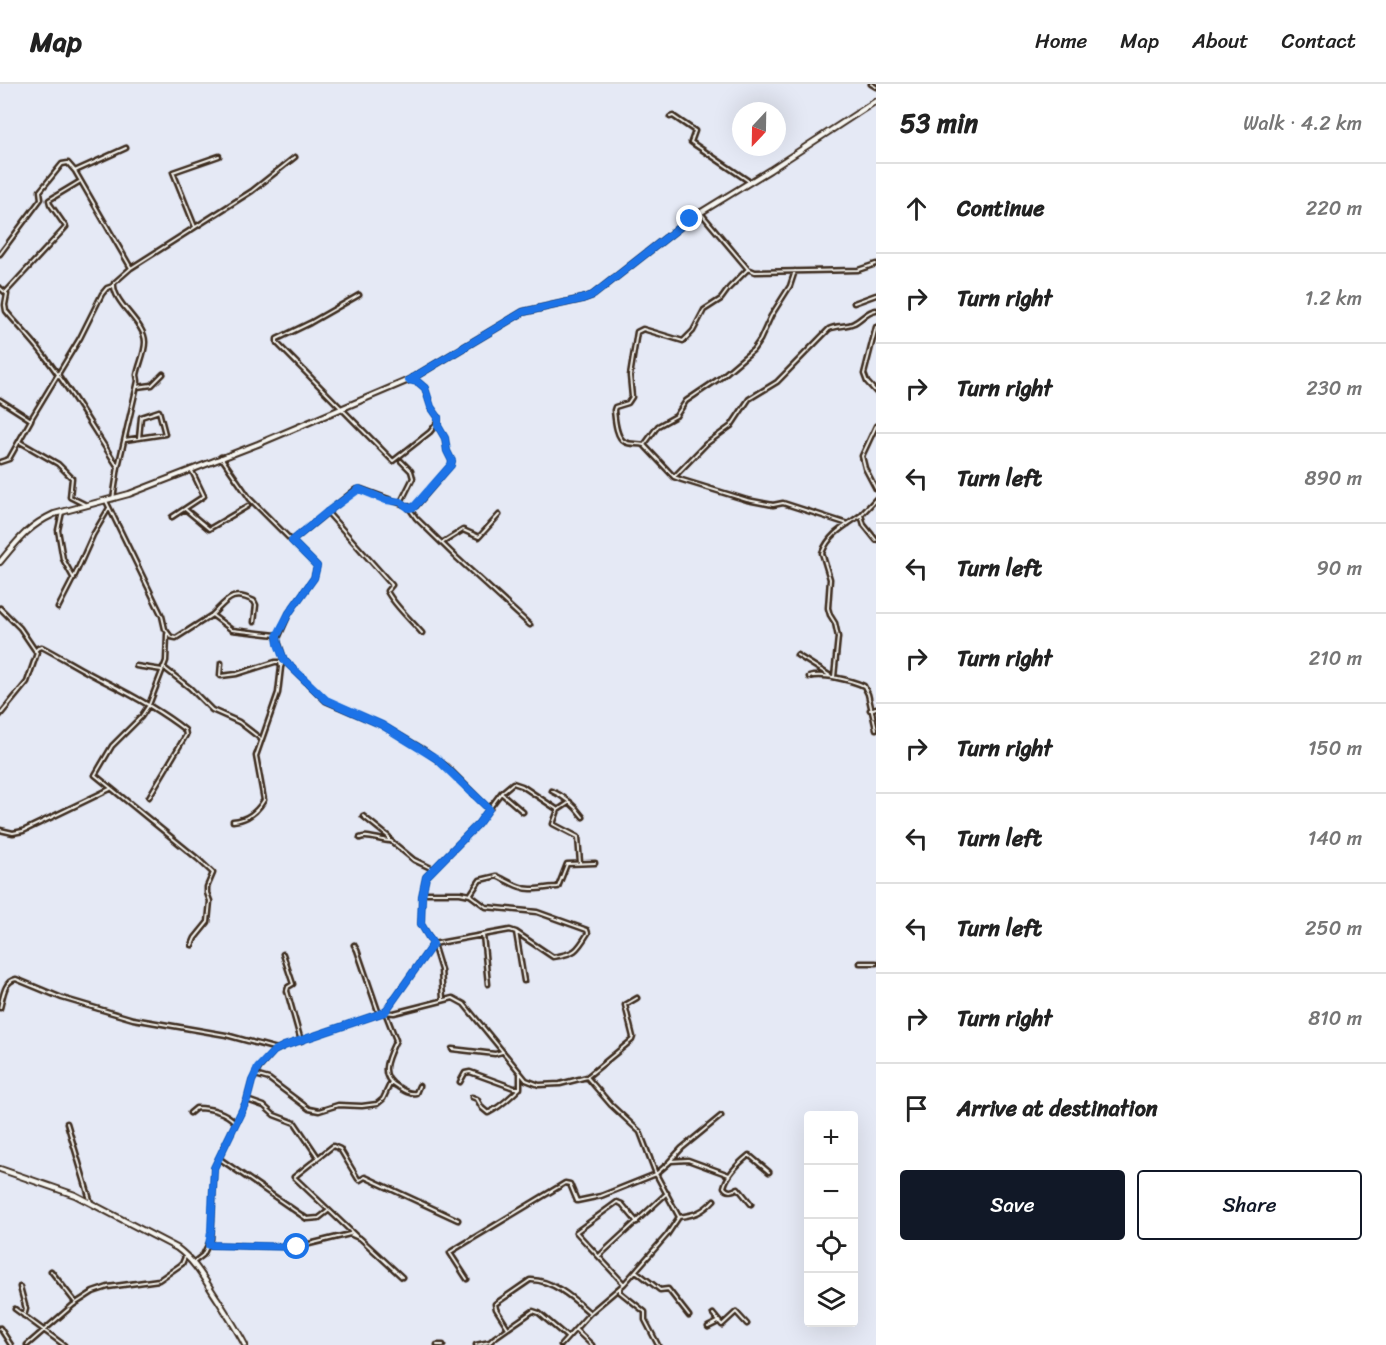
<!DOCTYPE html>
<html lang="en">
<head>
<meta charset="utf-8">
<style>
  :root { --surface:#fff; --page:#f6f6f6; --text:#222; --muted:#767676; --line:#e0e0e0; --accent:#111827 }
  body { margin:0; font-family:Sriracha,sans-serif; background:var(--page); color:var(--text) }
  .controls { position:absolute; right:18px; bottom:18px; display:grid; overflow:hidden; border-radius:6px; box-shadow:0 6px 24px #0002 }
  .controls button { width:54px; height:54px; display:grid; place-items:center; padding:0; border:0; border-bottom:2px solid var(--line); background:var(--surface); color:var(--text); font:30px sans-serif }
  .compass { position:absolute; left:732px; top:18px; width:54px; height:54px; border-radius:50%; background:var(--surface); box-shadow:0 6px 24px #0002; rotate:202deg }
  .stop { position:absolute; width:18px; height:18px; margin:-14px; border:4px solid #1a73e8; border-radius:50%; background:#fff }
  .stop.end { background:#1a73e8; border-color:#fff; box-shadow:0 2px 6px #0008 }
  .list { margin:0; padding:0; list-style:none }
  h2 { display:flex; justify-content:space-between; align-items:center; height:78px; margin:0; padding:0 24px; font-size:26px }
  h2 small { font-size:20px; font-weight:400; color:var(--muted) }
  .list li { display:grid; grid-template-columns:39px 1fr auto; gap:18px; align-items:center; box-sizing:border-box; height:90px; padding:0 24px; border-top:2px solid var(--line) }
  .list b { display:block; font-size:22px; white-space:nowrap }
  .list em { font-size:20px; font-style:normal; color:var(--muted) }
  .actions { display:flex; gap:12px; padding:18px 24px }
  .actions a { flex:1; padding:14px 0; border:2px solid var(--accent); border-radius:6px; text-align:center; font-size:21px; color:var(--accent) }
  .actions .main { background:var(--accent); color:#fff }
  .icon { flex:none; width:33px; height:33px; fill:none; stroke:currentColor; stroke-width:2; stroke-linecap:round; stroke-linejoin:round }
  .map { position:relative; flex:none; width:876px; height:1261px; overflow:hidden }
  header { display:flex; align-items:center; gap:36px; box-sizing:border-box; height:84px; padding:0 30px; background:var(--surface); border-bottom:2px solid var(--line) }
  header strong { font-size:28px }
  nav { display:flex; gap:33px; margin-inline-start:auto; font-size:21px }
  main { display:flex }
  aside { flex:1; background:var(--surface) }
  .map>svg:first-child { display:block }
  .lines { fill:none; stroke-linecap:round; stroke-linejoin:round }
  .street-casing { stroke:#3b2a1e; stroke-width:7 }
  .secondary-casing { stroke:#3b2a1e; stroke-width:8 }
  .street { stroke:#f6f6f2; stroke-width:2 }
  .secondary { stroke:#f6f6f2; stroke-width:4 }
  .route { stroke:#1a73e8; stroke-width:8 }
</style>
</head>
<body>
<header>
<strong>Map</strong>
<nav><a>Home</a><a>Map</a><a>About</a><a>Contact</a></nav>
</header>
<main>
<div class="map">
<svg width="876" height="1261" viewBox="0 0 876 1261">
  <rect width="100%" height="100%" fill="#e5e9f5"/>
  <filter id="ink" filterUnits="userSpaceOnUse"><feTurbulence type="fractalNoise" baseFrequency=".0167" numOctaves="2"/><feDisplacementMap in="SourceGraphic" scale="12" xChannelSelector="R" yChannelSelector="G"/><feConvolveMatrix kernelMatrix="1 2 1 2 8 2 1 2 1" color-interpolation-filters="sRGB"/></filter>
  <g filter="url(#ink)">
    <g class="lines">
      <defs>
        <path id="street" d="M871,0l5,3
          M670,33l3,-1 22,15 -4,11 59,40
          M126,64l-51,23 56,97
          M700,128l48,57 7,3 103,-2 18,-6
          M195,143l-22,-55 46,-16
          M0,170l41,-55 -1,-8 22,-27 6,-1 7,8
          M795,187l-5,15 -19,30 -11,24 -7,10 -33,28 -34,23 -10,15 -18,10 -14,19 30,32 8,3 65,20 26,5 10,-2 65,21
          M0,204l7,6 -2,11 1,6c12,15 26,28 37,43 28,36 50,75 75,113l-5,32
          M6,208l60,-65 -16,-23 -1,-4 30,-18
          M359,211l-49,28 -33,16v4l116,118 37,-29 7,-9
          M854,219l22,-8
          M876,243l-12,47 3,8 9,10
          M137,303l15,-2 11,-11
          M0,316l31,20 -22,39 -9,3
          M31,335l49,-81 22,-44 5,-6 6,-2
          M876,342l-14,30 3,12 11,21
          M125,356l40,-6 -6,-23 -18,6 -2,21
          M20,358l38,22 14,14 -2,19 14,7
          M644,361c-6,-2 -14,0 -19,-3 -9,-4 -10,-23 -11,-32l1,-3 13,-4 4,-6 -2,-21 7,-44 6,-3 40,12 10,-10 11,-21 17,-11 8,-11 19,-19
          M221,373l29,42 42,42 63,-51 6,-1 47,17 8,12 41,40 73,67
          M118,383l20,-86 -1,-6c2,-11 8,-22 8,-33 0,-20 -33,-39 -31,-59l17,-15 121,-77 43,-34
          M674,393l32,-33 25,-18 18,-27 28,-17 52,-53c8,-4 18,-2 25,-6 8,-4 13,-12 22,-13
          M876,415l-15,16 3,10 12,15
          M106,417l56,115 3,13
          M401,418l12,-24 -2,-7 -10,-10
          M409,424l7,-2 35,-41 1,-4 -5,-10 -2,-13 -7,-12v-9l-7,-10 -6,-19 -7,-6 -8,-2
          M185,425l24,20 39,-23
          M62,428l-4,18 5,29 11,20
          M327,428l65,73 -5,6c7,14 24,29 35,42
          M172,433l32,-21 -13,-27
          M442,459l21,-13 16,7 20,-22
          M0,524l20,20 17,25 -10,29 -27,33
          M58,524l17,-33 18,-40 16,-27
          M212,531c16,-16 20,-25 42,-14l2,4 -2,17
          M165,545l6,8 5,1 36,-23 20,15 44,5 8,25 42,41 56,24 42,25 22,16 43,43 -11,15 -52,53 -4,19 -1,28 12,20 -48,68 11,28c-8,17 -19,36 2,47 6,4 11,7 18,6l3,-7
          M167,550l-1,27 -17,44 -8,12 -29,29 -17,29 103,84 15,14 -6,14v6l3,8 -2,21 -13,16 -3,7
          M277,552h2l10,-23 25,-35 3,-12 -25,-25
          M35,567l3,-3 4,-1c21,11 41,24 62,34 28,14 56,29 81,49l1,5 -37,62
          M797,571l32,20
          M221,579l-1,12 1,1 16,-2 38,-12h5l1,5
          M136,582l26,4
          M163,583l27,21 22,22 27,12 22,17
          M809,593c13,-4 42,3 55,9l4,8 8,35
          M834,593l4,-40 -3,-14 -5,-8 -2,-7 2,-29 -8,-26c7,-19 23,-27 39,-38
          M870,626l6,-2
          M552,707c14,6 23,15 31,26
          M501,709l22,19
          M489,725l12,-16 12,-10 9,3 36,24 12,-8
          M558,726l-5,14 25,13 2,26
          M363,732l26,21v3
          M233,737c14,-1 24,-9 31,-21l-8,-44 22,-63 3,-26 3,-7
          M0,746l13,3 10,-2 87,-42
          M360,754c8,-4 20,3 31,3l23,19 19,9
          M423,809h37l10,2 10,-15 17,-4c11,5 24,14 36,13 9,0 16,-2 25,-2l9,-23 28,-1
          M516,848l8,49
          M483,851l5,49
          M354,861l3,5 22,64
          M283,870l10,30 -5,3 -1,4 14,50
          M860,879h16
          M443,915l-2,-29 -8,-26 77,-14 6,2 37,25c22,-3 24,-6 35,-24l-1,-3 -50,-18 -51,-5 -16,-12
          M0,924c3,-11 4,-27 16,-29l46,19 71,21 93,16 51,14
          M452,965l43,5 7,-2
          M255,991l14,4 40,30 10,2 19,-6 24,1 15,-2 6,-5 8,-17
          M587,993l24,28 29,27 16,42 23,43
          M460,998l5,-9 5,-1 44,16h6
          M472,1013l5,2 5,9 6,5c13,-6 22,-16 32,-25v-14
          M247,1016l17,6 10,9 21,8 23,34
          M190,1029l6,-5c15,0 28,3 39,14
          M67,1039l24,80
          M220,1075l87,60 12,-1 9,-7
          M669,1078l13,-14 39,-32
          M751,1120l-13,-16c-5,3 -10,5 -14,-1 3,-12 15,-24 25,-32l20,17
          M356,1152l-62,-59 39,-31 7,3 18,30 2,1 5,-3 93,43
          M209,1161l88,2 53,-13 11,5 41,38
          M599,1172l68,-63
          M194,1178l9,-7 8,-16 3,-71 33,-68 5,-19 7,-13 15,-17 10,-5 101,-34 9,1 59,-15 11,6 62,76 13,5 21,-1 27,-7 45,-37 1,-3 -8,-32 12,-7
          M51,1187l25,32
          M636,1187l24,19 8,-1 21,27
          M467,1195l-17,-26 2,-2 113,-68 5,1 7,17 24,-5 55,-22 15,-13 17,-1 41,15
          M624,1200l-48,-52 41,-30 5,2 15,18
          M20,1203l6,22 -2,7
          M620,1204v4l25,20v8l13,25
          M15,1225l49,36
          M713,1230l9,11 14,-13 11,12
          M708,1243l10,-5
          M0,1244l11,17
          M508,1244l-12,-19 -1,-5 35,-24c22,-1 44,19 60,33
          M576,1246l16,15
          M27,1261l46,-40 20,-13 15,-5 51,-7 23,-16 3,-7
          M437,1261h6
          M476,1261l14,-3 4,-4 39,-27 6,2 28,24
          M561,1261l29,-32 34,-29 43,-49 12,-18c16,-2 24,-5 35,-17"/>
        <path id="secondary" d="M0,478c18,-22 28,-36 54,-48l75,-20 129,-50 151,-64 114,-68 59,-13 11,-4 97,-76 80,-49 106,-69
          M0,1085l75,26 102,53c19,14 28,33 41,52 9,15 19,29 27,45"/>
      </defs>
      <use href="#street" class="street-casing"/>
      <use href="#secondary" class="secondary-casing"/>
      <use href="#street" class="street"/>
      <use href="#secondary" class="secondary"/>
    </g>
  </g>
  <g class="lines" filter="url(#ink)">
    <path class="route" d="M297,1163l-88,-2 2,-13 3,-64 33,-68 5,-19 6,-13 16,-17 10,-5 101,-34 48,-68 -12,-20 1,-28 4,-19 52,-53 11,-15 -52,-50 -55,-34 -56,-25 -42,-40 -6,-16 -1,-8 12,-23 25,-35 3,-12 -25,-25 35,-29 32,-23 27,11 15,2 8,6 5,-1 37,-42 1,-4 -5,-10 -2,-13 -7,-12v-9l-7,-10 -6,-19 -7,-6 -9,-2 114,-68 59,-13 11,-4 97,-76"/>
  </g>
</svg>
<div class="controls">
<button>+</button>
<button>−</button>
<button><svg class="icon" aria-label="locate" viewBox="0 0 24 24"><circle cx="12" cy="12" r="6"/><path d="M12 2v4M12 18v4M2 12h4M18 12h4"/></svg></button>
<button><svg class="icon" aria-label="layers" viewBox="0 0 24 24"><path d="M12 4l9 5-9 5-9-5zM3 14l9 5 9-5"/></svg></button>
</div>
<svg class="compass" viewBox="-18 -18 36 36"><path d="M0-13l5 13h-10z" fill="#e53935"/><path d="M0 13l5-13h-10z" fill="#767676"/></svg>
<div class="stop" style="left:297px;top:1163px"></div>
<div class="stop end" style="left:690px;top:135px"></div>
</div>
<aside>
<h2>53 min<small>Walk · 4.2 km</small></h2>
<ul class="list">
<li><svg class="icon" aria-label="ahead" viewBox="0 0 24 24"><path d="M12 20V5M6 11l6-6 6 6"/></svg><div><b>Continue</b></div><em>220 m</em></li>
<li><svg class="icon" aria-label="right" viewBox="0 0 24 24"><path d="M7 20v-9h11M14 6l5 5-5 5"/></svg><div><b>Turn right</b></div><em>1.2 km</em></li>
<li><svg class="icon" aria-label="right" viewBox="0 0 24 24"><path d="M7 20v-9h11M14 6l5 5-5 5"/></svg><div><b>Turn right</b></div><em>230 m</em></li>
<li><svg class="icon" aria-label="left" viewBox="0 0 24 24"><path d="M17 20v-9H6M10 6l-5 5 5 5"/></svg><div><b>Turn left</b></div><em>890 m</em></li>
<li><svg class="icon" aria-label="left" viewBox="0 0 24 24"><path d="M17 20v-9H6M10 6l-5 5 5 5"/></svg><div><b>Turn left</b></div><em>90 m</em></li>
<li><svg class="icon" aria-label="right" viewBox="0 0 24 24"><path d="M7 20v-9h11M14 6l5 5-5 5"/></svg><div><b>Turn right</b></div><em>210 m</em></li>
<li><svg class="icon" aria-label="right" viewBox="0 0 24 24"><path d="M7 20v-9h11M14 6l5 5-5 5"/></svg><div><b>Turn right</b></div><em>150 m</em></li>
<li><svg class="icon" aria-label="left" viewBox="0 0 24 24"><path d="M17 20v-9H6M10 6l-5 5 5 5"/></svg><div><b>Turn left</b></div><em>140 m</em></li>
<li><svg class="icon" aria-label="left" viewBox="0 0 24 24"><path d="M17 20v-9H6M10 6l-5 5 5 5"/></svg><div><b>Turn left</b></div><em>250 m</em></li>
<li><svg class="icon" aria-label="right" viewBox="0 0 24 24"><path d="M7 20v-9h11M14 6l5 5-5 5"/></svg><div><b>Turn right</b></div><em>810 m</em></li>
<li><svg class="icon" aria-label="arrive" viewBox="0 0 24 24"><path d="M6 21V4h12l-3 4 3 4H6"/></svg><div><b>Arrive at destination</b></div></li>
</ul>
<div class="actions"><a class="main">Save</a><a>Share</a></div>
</aside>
</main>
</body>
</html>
